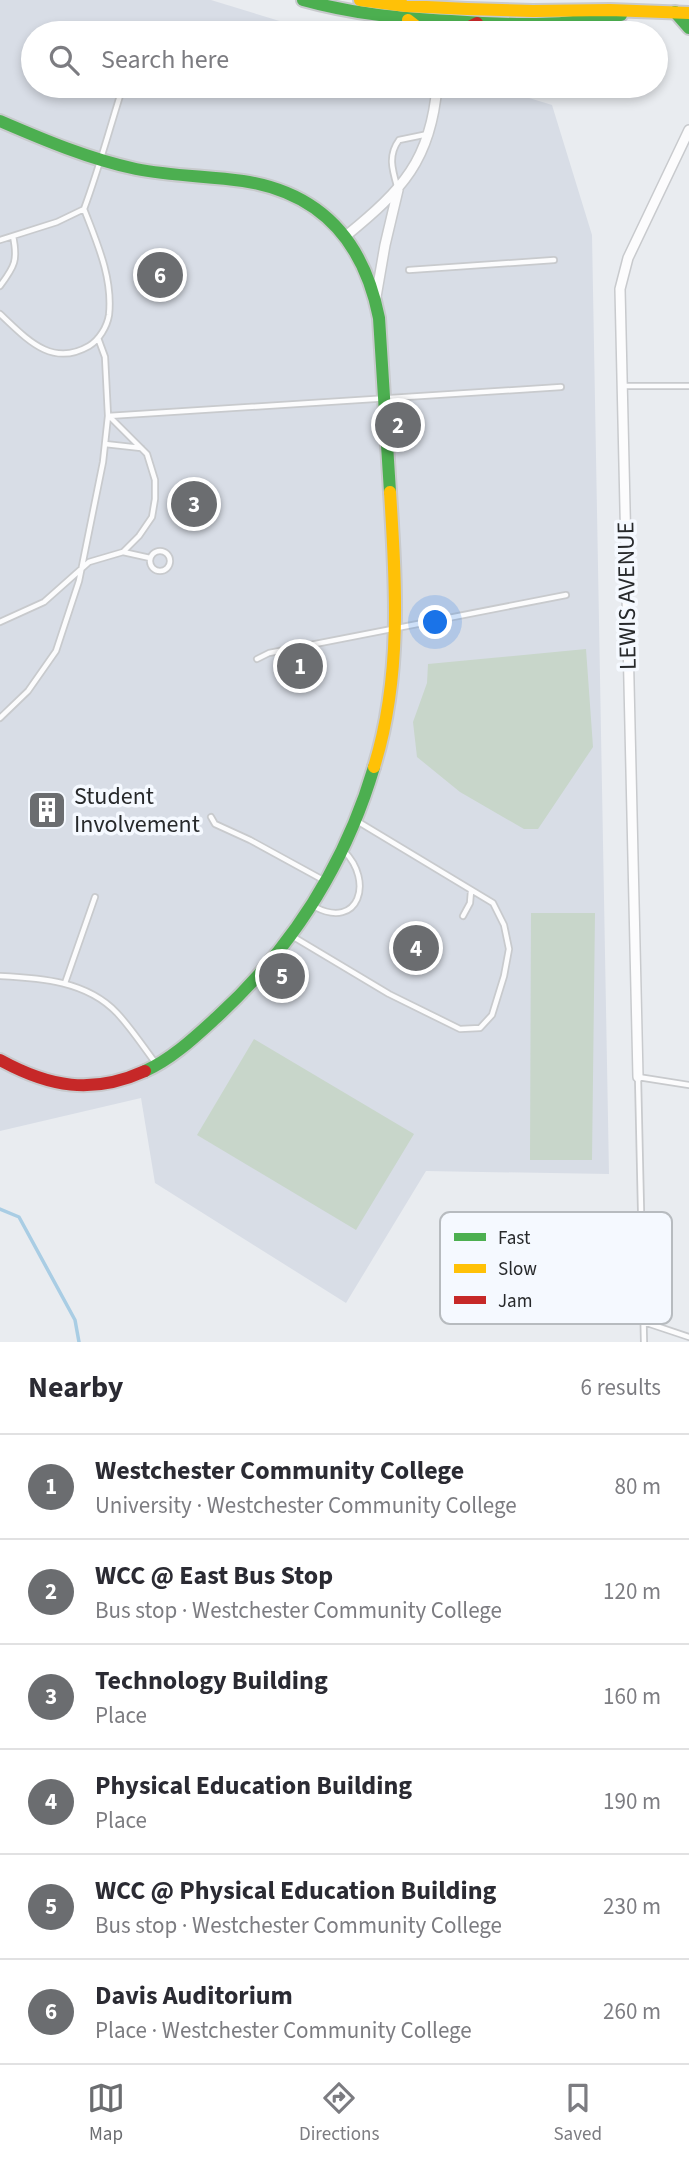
<!DOCTYPE html>
<html lang="en">
<head>
<meta charset="utf-8">
<style>
  :root { --surface:#fff; --page:#f7f7f7; --text:#2b2b33; --muted:#7c7c81; --line:#e1e1e2; --accent:#6b6d70 }
  body { margin:0; font-family:"Source Sans 3",sans-serif; background:var(--page); color:var(--text) }
  .you { position:absolute; left:436px; top:623px; width:24px; height:24px; margin:-18px; border:5px solid #fff; border-radius:50%; background:#1a73e8; box-shadow:0 0 0 10px #1a73e833 }
  .badge { display:grid; place-items:center; width:46px; height:46px; border-radius:50%; background:var(--accent); color:#fff; font-size:23px; font-weight:700 }
  .pin { position:absolute; translate:-50% -50%; border:4px solid #fff; box-shadow:0 2px 7px #0006 }
  .list { margin:0; padding:0; list-style:none }
  h2 { display:flex; justify-content:space-between; align-items:center; height:91px; margin:0; padding:0 28px; font-size:30px }
  h2 small { font-size:23px; font-weight:400; color:var(--muted) }
  .list li { display:grid; grid-template-columns:46px 1fr auto; gap:21px; align-items:center; box-sizing:border-box; height:105px; padding:0 28px; border-top:2px solid var(--line) }
  .list b { display:block; font-size:26px; white-space:nowrap }
  .list p { margin:0; font-size:23px; white-space:nowrap; color:var(--muted) }
  .list em { font-size:23px; font-style:normal; color:var(--muted) }
  .icon { flex:none; width:38px; height:38px; fill:none; stroke:currentColor; stroke-width:2; stroke-linecap:round; stroke-linejoin:round }
  .map { position:relative; flex:none; width:689px; height:1342px; overflow:hidden }
  .search { position:absolute; background:var(--surface); box-shadow:0 4px 10px #0003; left:21px; right:21px; top:21px; height:77px; display:flex; align-items:center; gap:18px; box-sizing:border-box; padding:0 24px; border-radius:38px; color:var(--muted); font-size:26px }
  .sheet { height:721px; background:var(--surface) }
  nav { display:flex; justify-content:space-around; align-items:center; box-sizing:border-box; height:98px; border-top:2px solid var(--line); background:var(--surface); font-size:19px; color:var(--muted) }
  nav a { display:grid; justify-items:center; gap:4px }
  nav .on { color:var(--accent) }
  .map>svg:first-child { display:block }
  .built { fill:#d8dde6 }
  .green { fill:#c8d6ca }
  .lines { fill:none; stroke-linecap:round; stroke-linejoin:round }
  .stream { stroke:#a9cde4; stroke-width:3.5 }
  .lane-casing { stroke:#c8cacd; stroke-width:8 }
  .street-casing { stroke:#c8cacd; stroke-width:12 }
  .fast-casing { stroke:#c8cacd; stroke-width:16 }
  .slow-casing { stroke:#c8cacd; stroke-width:16 }
  .jam-casing { stroke:#c8cacd; stroke-width:16 }
  .lane { stroke:#fcfcfd; stroke-width:4.5 }
  .street { stroke:#fcfcfd; stroke-width:9 }
  .fast { stroke:#4caf50; stroke-width:12 }
  .slow { stroke:#ffc107; stroke-width:12 }
  .jam { stroke:#c62828; stroke-width:12 }
  .labels { text-anchor:middle; dominant-baseline:central; stroke-width:7; stroke-linejoin:round; paint-order:stroke }
  .street-label { font-size:24px; fill:#27292b; stroke:#f5f9ff }
  .poi-label { font-size:24px; fill:#27292b; stroke:#f5f9ff; text-anchor:start }
  .key { fill:#f5f9ff; stroke:#b7bbbf; stroke-width:2 }
  .key-label { font-size:19px; fill:#27292b }
</style>
</head>
<body>
<div class="map">
<svg width="689" height="1342" viewBox="0 0 689 1342">
  <rect width="100%" height="100%" fill="#e9ecf0"/>
  <path class="built" d="M0,0h211l108,33h-286v53h457l62,19 40,130 17,939 -183,-3 -80,132 -191,-120 -14,-85 -141,33z"/>
  <path class="green" d="M586,649l7,98 -55,82h-14l-64,-37 -43,-35 -4,-35 14,-39 1,-19z
    M531,913h64l-3,247h-62z
    M254,1039l160,95 -58,96 -159,-95z"/>
  <g class="lines">
    <path class="stream" d="M0,1209l19,8 56,103 4,22"/>
    <defs>
      <path id="lane" d="M397,186c-5,-17 -9,-31 2,-46l29,-6
        M0,240l57,-18 27,-13c15,-40 26,-82 39,-123
        M409,270l145,-10
        M0,286c15,-20 18,-26 13,-50
        M0,314c26,24 51,54 89,32 10,-6 18,-19 20,-31 4,-37 -12,-72 -25,-106
        M623,386h66
        M108,416l453,-29
        M105,444l36,4
        M150 561a10 10 0 1 1 20 0a10 10 0 1 1-20 0Z
        M123,552l27,6
        M0,622l44,-20 45,-40 34,-10 16,-16 13,-19 3,-18v-19l-8,-26 -37,-37
        M257,659l12,-6 297,-58
        M0,718l28,-27 28,-40 23,-70 24,-119 5,-46 -3,-59 -7,-19
        M211,817l4,7 35,16 75,41
        M315,907c44,23 59,-26 29,-56
        M463,916l7,-13 1,-12
        M292,936l97,58 71,35 20,-1 12,-13 12,-39 5,-27 -5,-24 -11,-22 -136,-82
        M0,976c41,2 87,5 117,37 15,16 27,35 40,52
        M65,983l30,-86
        M644,1322l45,15
        M644,1342l-6,-265 51,8"/>
      <path id="street" d="M347,235c55,-45 84,-75 90,-149
        M376,297l9,-52 13,-55
        M638,1077l-18,-788 8,-31 61,-128"/>
      <path id="fast" d="M303,0c50,14 96,18 148,21 56,4 115,6 170,-6
        M675,12l14,16
        M0,121c44,19 89,38 136,48 35,7 71,7 107,12 79,12 121,61 136,137l11,174
        M145,1071c27,-12 50,-34 72,-54 75,-69 128,-152 157,-250"/>
      <path id="slow" d="M360,0l46,6 61,3 66,2 77,-1 79,3
        M408,20l17,13
        M374,767c28,-90 22,-183 16,-275"/>
      <path id="jam" d="M457,33l20,-10
        M0,1060c49,27 92,35 145,11"/>
    </defs>
    <use href="#lane" class="lane-casing"/>
    <use href="#street" class="street-casing"/>
    <use href="#fast" class="fast-casing"/>
    <use href="#slow" class="slow-casing"/>
    <use href="#jam" class="jam-casing"/>
    <use href="#lane" class="lane"/>
    <use href="#street" class="street"/>
    <use href="#fast" class="fast"/>
    <use href="#slow" class="slow"/>
    <use href="#jam" class="jam"/>
  </g>
  <defs>
    <symbol id="building-square" viewBox="-11 -11 22 22"><rect x="-9" y="-9" width="18" height="18" rx="4" fill="#6b6d70" stroke="#f5f9ff"/><path d="M-4-6H4V6H1V3H-1V6H-4ZM-2.5-4.3h1.7v1.8h-1.7ZM.8-4.3h1.7v1.8H.8ZM-2.5-1h1.7V.8h-1.7ZM.8-1h1.7V.8H.8Z" fill="#fff"/></symbol>
  </defs>
  <g fill-rule="evenodd">
    <use href="#building-square" x="25" y="788" width="44" height="44"/>
  </g>
  <g class="labels">
    <g class="street-label">
      <text transform="translate(627 596) rotate(-91)">LEWIS AVENUE</text>
    </g>
    <g class="poi-label">
      <text x="74" y="796">Student<tspan x="74" dy="28">Involvement</tspan></text>
    </g>
  </g>
  <rect x="440" y="1212" width="232" height="112" rx="10" class="key"/>
  <rect x="454" y="1233" width="32" height="8" fill="#4caf50"/>
  <rect x="454" y="1264" width="32" height="9" fill="#ffc107"/>
  <rect x="454" y="1296" width="32" height="8" fill="#c62828"/>
  <g class="key-label">
    <text x="498" y="1244">Fast</text>
    <text x="498" y="1275">Slow</text>
    <text x="498" y="1307">Jam</text>
  </g>
</svg>
<div class="you"></div>
<div class="pin badge" style="left:300px;top:666px">1</div>
<div class="pin badge" style="left:398px;top:425px">2</div>
<div class="pin badge" style="left:194px;top:504px">3</div>
<div class="pin badge" style="left:416px;top:948px">4</div>
<div class="pin badge" style="left:282px;top:976px">5</div>
<div class="pin badge" style="left:160px;top:275px">6</div>
<div class="search"><svg class="icon" aria-label="search" viewBox="0 0 24 24"><circle cx="10" cy="10" r="6"/><path d="M15 15l6 6"/></svg>Search here</div>
</div>
<section class="sheet">
<h2>Nearby<small>6 results</small></h2>
<ul class="list">
<li><span class="badge">1</span><div><b>Westchester Community College</b><p>University · Westchester Community College</p></div><em>80 m</em></li>
<li><span class="badge">2</span><div><b>WCC @ East Bus Stop</b><p>Bus stop · Westchester Community College</p></div><em>120 m</em></li>
<li><span class="badge">3</span><div><b>Technology Building</b><p>Place</p></div><em>160 m</em></li>
<li><span class="badge">4</span><div><b>Physical Education Building</b><p>Place</p></div><em>190 m</em></li>
<li><span class="badge">5</span><div><b>WCC @ Physical Education Building</b><p>Bus stop · Westchester Community College</p></div><em>230 m</em></li>
<li><span class="badge">6</span><div><b>Davis Auditorium</b><p>Place · Westchester Community College</p></div><em>260 m</em></li>
</ul>
</section>
<nav>
<a class="on"><svg class="icon" aria-label="map" viewBox="0 0 24 24"><path d="M3 6l6-2 6 2 6-2v14l-6 2-6-2-6 2zM9 4v14M15 6v14"/></svg>Map</a>
<a><svg class="icon" aria-label="directions" viewBox="0 0 24 24"><path d="M12 3l9 9-9 9-9-9zM9 14v-3h6M13 9l2 2-2 2"/></svg>Directions</a>
<a><svg class="icon" aria-label="saved" viewBox="0 0 24 24"><path d="M7 4h10v16l-5-4-5 4z"/></svg>Saved</a>
</nav>
</body>
</html>
